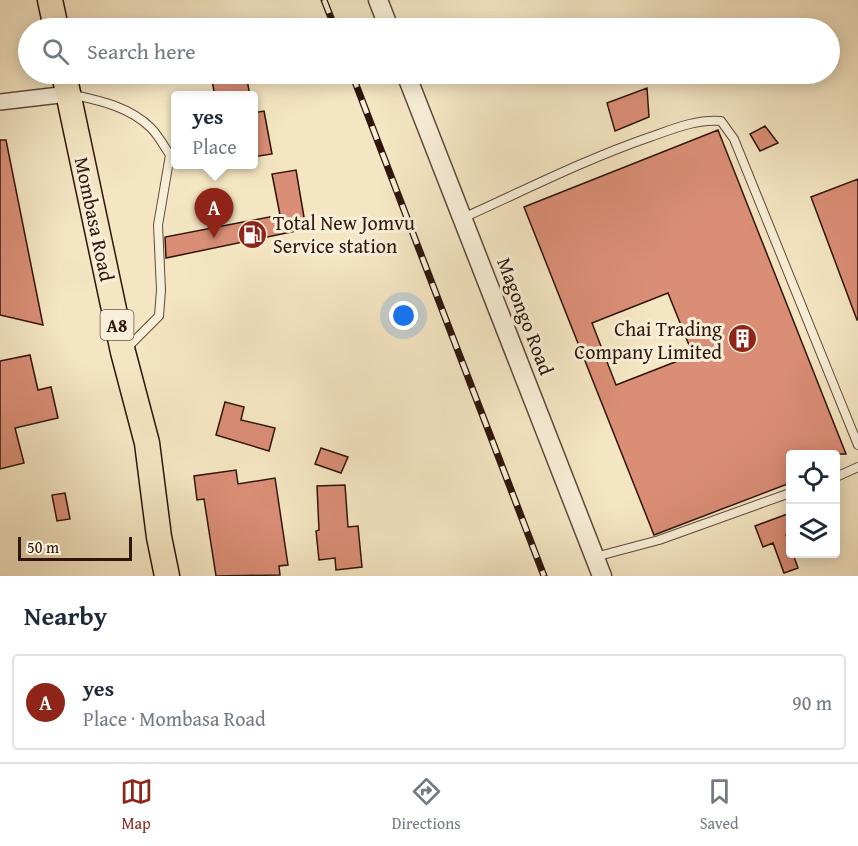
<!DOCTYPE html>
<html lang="en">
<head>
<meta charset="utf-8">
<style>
  :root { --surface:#fff; --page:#f2f2f3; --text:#1f2937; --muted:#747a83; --line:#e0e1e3; --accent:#8f2418 }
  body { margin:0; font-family:"Gentium Book Plus",serif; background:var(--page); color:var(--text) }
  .controls { position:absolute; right:18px; bottom:18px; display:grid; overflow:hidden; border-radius:6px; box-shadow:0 3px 15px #0003 }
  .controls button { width:54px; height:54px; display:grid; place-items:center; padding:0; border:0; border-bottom:2px solid var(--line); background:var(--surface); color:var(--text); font:30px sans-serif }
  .scale { position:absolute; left:18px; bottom:15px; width:114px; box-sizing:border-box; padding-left:6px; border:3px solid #2f150c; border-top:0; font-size:16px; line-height:21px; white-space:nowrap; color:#2f150c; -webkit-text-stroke:4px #f8efd8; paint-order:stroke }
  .you { position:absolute; left:404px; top:316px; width:21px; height:21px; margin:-15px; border:4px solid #fff; border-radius:50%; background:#1a73e8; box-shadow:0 0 0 9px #1a73e833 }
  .badge { display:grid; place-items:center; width:39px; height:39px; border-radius:50%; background:var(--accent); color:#fff; font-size:20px; font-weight:700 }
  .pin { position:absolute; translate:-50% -50px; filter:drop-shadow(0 2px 3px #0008) }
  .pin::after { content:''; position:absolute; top:32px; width:21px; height:18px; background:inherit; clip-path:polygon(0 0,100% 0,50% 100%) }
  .popup { position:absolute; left:171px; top:91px; width:87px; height:78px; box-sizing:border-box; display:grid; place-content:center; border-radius:6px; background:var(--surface); filter:drop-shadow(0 2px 4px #0005); font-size:20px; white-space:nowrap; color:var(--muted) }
  .popup b { font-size:22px; color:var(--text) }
  .popup::after { content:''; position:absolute; left:50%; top:100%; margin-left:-12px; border:12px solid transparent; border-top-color:var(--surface) }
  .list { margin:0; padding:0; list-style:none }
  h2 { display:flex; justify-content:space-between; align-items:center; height:78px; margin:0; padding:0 24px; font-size:26px }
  h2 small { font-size:20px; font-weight:400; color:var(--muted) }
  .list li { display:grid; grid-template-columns:39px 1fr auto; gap:18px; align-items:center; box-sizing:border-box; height:96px; margin:0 12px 12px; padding:0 12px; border:2px solid var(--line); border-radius:6px }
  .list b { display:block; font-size:22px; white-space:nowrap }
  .list p { margin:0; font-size:20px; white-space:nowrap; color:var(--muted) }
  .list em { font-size:20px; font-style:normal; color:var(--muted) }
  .icon { flex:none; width:33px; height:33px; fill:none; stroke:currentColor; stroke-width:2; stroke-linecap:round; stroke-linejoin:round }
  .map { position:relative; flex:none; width:858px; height:576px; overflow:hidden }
  .search { position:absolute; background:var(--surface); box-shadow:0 3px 15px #0003; left:18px; right:18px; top:18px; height:66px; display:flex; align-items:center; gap:15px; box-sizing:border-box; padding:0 21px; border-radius:33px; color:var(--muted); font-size:22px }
  .sheet { height:186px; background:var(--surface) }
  nav { display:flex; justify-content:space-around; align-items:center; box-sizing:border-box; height:84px; border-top:2px solid var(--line); background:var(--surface); font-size:16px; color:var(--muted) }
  nav a { display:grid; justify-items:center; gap:3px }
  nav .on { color:var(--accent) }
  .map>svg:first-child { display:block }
  .building { fill:#da8e76; stroke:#2f150c; stroke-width:1.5; fill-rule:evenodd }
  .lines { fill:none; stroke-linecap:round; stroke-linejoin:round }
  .service-casing { stroke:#60493a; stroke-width:10 }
  .minor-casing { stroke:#60493a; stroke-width:18 }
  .tertiary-casing { stroke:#60493a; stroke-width:21 }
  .trunk-casing { stroke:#2f150c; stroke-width:27 }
  .service { stroke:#f8efd8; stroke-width:8 }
  .minor { stroke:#f8efd8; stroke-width:15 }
  .tertiary { stroke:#f8efd8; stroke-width:18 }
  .trunk { stroke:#f5e6c3; stroke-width:24 }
  .rail-casing { stroke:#2f150c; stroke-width:7 }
  .rail { stroke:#f8efd8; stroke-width:4.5; stroke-dasharray:14; stroke-linecap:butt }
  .labels { text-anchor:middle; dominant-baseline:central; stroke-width:6; stroke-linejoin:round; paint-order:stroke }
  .shield { fill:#f8efd8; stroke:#6b5649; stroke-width:1.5 }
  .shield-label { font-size:18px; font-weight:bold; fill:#2f150c }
  .street-label { font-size:20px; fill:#2f150c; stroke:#f8efd8 }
  .poi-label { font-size:20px; fill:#2f150c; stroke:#f8efd8; text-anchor:start }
</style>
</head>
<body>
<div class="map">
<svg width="858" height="576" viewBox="0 0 858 576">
  <rect width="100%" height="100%" fill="#f5e6c3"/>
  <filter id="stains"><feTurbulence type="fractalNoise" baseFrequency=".00333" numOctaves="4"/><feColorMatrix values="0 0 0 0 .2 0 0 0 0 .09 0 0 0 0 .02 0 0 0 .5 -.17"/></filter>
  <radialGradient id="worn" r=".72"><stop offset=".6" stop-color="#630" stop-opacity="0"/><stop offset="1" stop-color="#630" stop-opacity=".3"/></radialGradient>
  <path class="building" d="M227,74h19l4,22h-35l-4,-20z
    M647,88l2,29 -34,14 -8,-28z
    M264,111l8,43 -19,3v-44z
    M765,126l13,17 -18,8 -10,-17z
    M718,130l128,324h-56v29l-136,52 -130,-328zM668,293l25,62 -77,30 -24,-62z
    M0,140h6l37,185 -43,-10z
    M296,170l10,59 -140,29 -1,-21 115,-22 -8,-41z
    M858,179v141h-1l-46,-123z
    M30,355l8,35 13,-3 7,31 -43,10 9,35 -24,6v-108z
    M225,402l19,5 -3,13 34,8 -6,23 -53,-16z
    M321,448l27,9 -7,16 -26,-9z
    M236,470l2,14 37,-6 13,87 -9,1 1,9 -64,1 -12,-77 -7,1 -3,-24z
    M345,485l3,42 10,-1 4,41 -26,3 -1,-12 -16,2 -3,-29 3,-1 -2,-44z
    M65,493l5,26 -13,2 -5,-26z
    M790,513v20l-4,2 4,12v7h3l5,14 -14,5 -11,-30 -10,4 -8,-21z"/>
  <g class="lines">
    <defs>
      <path id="service" d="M74,95c27,6 56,12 77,33 7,7 13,18 19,27l-12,70 3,65 -2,26 -33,33
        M463,218c62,-28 123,-59 187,-81 23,-8 46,-18 71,-16l13,18 124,306
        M836,477l22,-10
        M595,557l64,-17 131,-47"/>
      <path id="minor" d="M0,102l68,-8"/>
      <path id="tertiary" d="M378,0l11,28
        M406,74l196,502"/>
      <path id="trunk" d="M50,0l6,28
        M64,74l59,278 24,91 12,94 8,39"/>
    </defs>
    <use href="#service" class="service-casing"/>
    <use href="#minor" class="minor-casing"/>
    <use href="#tertiary" class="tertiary-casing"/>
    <use href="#trunk" class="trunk-casing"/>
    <use href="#service" class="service"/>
    <use href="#minor" class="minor"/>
    <use href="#tertiary" class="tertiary"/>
    <use href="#trunk" class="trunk"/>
    <defs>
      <path id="rail" d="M324,0l11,28
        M352,74l192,502"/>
    </defs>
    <use href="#rail" class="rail-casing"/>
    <use href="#rail" class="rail"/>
  </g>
  <defs>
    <symbol id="fuel-disc" viewBox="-11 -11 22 22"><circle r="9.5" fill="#8f2418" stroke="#f8efd8"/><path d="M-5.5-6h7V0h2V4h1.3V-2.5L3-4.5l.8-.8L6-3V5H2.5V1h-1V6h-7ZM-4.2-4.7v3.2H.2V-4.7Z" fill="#fff"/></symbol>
    <symbol id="building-disc" viewBox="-11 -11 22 22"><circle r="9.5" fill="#8f2418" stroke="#f8efd8"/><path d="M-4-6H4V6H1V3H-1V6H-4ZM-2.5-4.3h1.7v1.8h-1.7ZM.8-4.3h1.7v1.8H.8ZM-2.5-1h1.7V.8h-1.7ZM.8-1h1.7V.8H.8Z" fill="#fff"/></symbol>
  </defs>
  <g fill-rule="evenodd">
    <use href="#fuel-disc" x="236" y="218" width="33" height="33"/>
    <use href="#building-disc" x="726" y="322" width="33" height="33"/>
  </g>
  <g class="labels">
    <rect class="shield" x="100.5" y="310" width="33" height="30" rx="4.5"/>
    <g class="shield-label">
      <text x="117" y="325">A8</text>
    </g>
    <g class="street-label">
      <text transform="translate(95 219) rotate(78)">Mombasa Road</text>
      <text transform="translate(526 316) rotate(69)">Magongo Road</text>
    </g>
    <g class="poi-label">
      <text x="273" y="222">Total New Jomvu<tspan x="273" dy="23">Service station</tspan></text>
      <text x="722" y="328" text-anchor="end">Chai Trading<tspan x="722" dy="23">Company Limited</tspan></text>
    </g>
  </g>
  <rect width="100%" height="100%" filter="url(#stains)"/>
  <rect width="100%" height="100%" fill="url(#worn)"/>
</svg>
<div class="controls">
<button><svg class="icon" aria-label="locate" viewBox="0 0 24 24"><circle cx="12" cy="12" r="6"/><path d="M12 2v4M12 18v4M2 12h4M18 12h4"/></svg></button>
<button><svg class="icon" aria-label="layers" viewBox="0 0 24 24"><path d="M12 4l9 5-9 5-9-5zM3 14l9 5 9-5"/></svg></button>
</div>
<div class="scale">50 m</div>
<div class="you"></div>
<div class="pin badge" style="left:214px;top:238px">A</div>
<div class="popup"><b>yes</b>Place</div>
<div class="search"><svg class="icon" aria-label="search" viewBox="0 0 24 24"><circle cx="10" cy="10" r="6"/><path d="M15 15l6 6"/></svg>Search here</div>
</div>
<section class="sheet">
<h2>Nearby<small></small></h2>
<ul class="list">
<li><span class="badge">A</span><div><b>yes</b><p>Place · Mombasa Road</p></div><em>90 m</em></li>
</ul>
</section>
<nav>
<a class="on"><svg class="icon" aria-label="map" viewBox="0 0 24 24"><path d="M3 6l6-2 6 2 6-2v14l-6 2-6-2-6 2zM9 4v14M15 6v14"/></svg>Map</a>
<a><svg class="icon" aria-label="directions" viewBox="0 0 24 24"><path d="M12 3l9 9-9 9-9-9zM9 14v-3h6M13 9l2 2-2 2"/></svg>Directions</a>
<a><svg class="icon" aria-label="saved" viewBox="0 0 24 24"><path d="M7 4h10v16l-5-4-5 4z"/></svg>Saved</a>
</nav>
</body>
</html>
